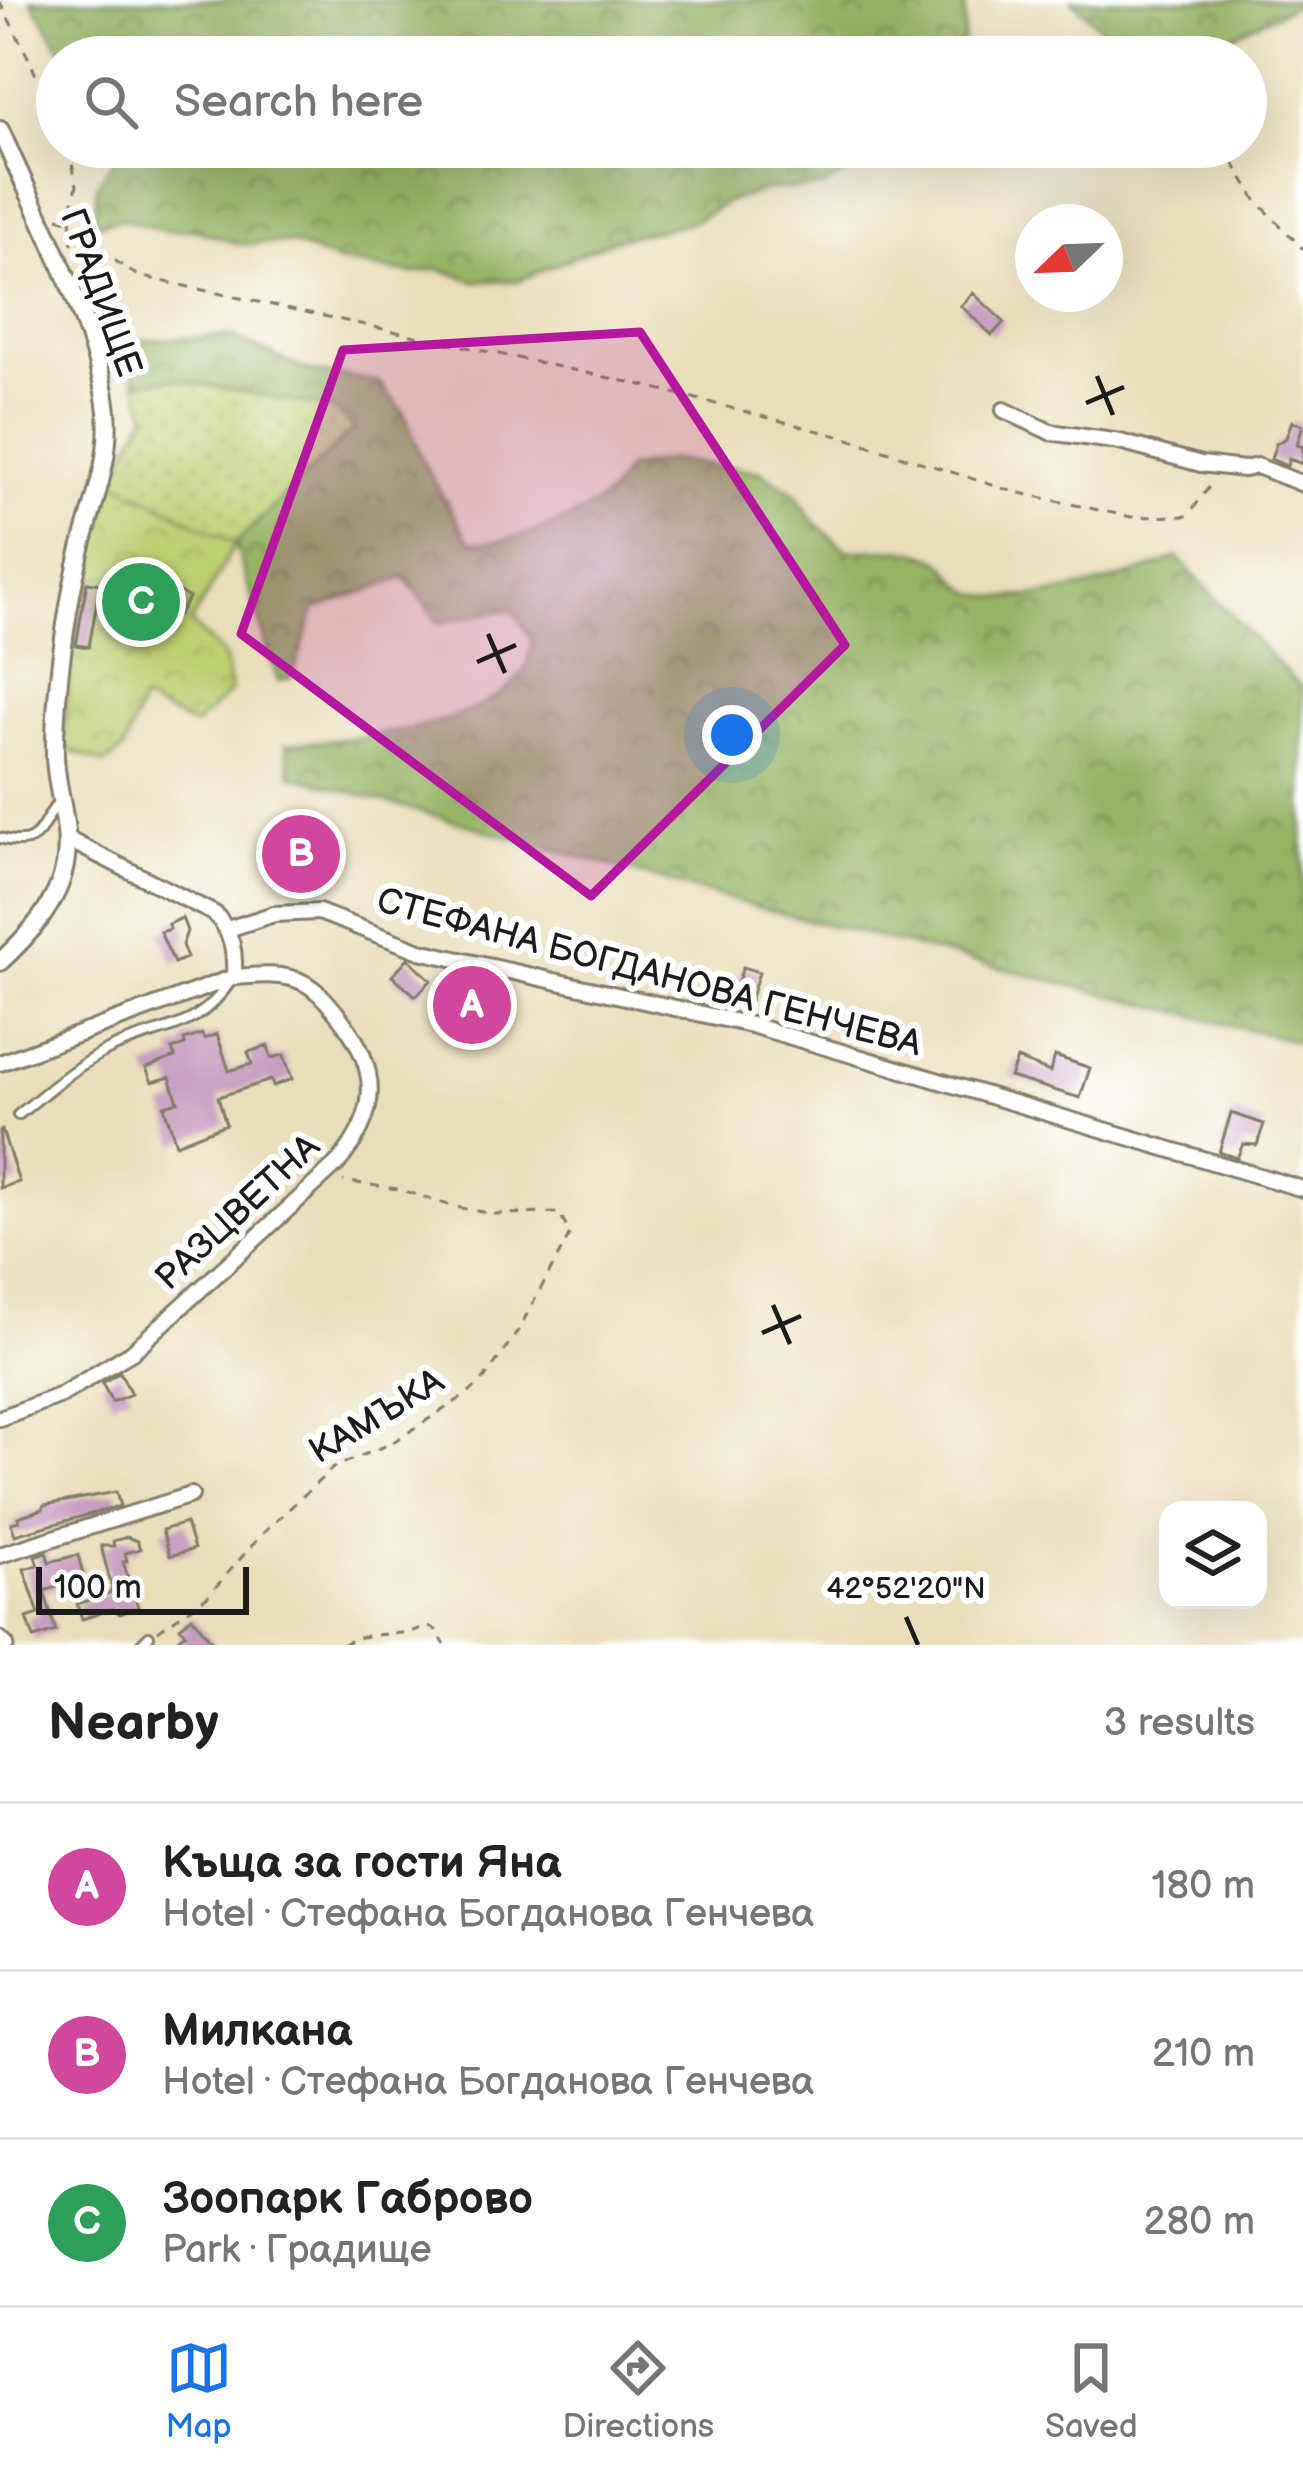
<!DOCTYPE html>
<html lang="en">
<head>
<meta charset="utf-8">
<style>
  :root { --surface:#fff; --page:#f2f2f2; --text:#222; --muted:#767676; --line:#e0e0e0; --accent:#1a73e8 }
  body { margin:0; font-family:"Balsamiq Sans",sans-serif; background:var(--page); color:var(--text) }
  .controls { position:absolute; right:36px; bottom:36px; display:grid; overflow:hidden; border-radius:24px; box-shadow:0 12px 48px #0002 }
  .controls button { width:108px; height:108px; display:grid; place-items:center; padding:0; border:0; border-bottom:3px solid var(--line); background:var(--surface); color:var(--text); font:60px sans-serif }
  .compass { position:absolute; left:1015px; top:204px; width:108px; height:108px; border-radius:50%; background:var(--surface); box-shadow:0 12px 48px #0002; rotate:247deg }
  .scale { position:absolute; left:36px; bottom:30px; width:213px; box-sizing:border-box; padding-left:12px; border:6px solid #1c1c1c; border-top:0; font-size:33px; line-height:42px; white-space:nowrap; color:#1c1c1c; -webkit-text-stroke:9px #fff; paint-order:stroke }
  .you { position:absolute; left:732px; top:735px; width:42px; height:42px; margin:-30px; border:9px solid #fff; border-radius:50%; background:#1a73e8; box-shadow:0 0 0 18px #1a73e833 }
  .badge { display:grid; place-items:center; width:78px; height:78px; border-radius:50%; background:var(--accent); color:#fff; font-size:39px; font-weight:700 }
  .pin { position:absolute; translate:-50% -50%; border:6px solid #fff; box-shadow:0 3px 12px #0006 }
  .list { margin:0; padding:0; list-style:none }
  h2 { display:flex; justify-content:space-between; align-items:center; height:156px; margin:0; padding:0 48px; font-size:51px }
  h2 small { font-size:39px; font-weight:400; color:var(--muted) }
  .list li { display:grid; grid-template-columns:78px 1fr auto; gap:36px; align-items:center; box-sizing:border-box; height:168px; padding:0 48px; border-top:3px solid var(--line) }
  .list b { display:block; font-size:45px; white-space:nowrap }
  .list p { margin:0; font-size:39px; white-space:nowrap; color:var(--muted) }
  .list em { font-size:39px; font-style:normal; color:var(--muted) }
  .icon { flex:none; width:66px; height:66px; fill:none; stroke:currentColor; stroke-width:2; stroke-linecap:round; stroke-linejoin:round }
  .map { position:relative; flex:none; width:1303px; height:1645px; overflow:hidden }
  .search { position:absolute; background:var(--surface); box-shadow:0 12px 48px #0002; left:36px; right:36px; top:36px; height:132px; display:flex; align-items:center; gap:30px; box-sizing:border-box; padding:0 42px; border-radius:66px; color:var(--muted); font-size:45px }
  .sheet { height:660px; background:var(--surface) }
  nav { display:flex; justify-content:space-around; align-items:center; box-sizing:border-box; height:168px; border-top:3px solid var(--line); background:var(--surface); font-size:33px; color:var(--muted) }
  nav a { display:grid; justify-items:center; gap:6px }
  nav .on { color:var(--accent) }
  .map>svg:first-child { display:block }
  .grass { fill:url(#grass-dots); stroke:#6d7647; stroke-width:3 }
  .forest { fill:url(#forest-crowns); stroke:#596740; stroke-width:3 }
  .park { fill:url(#park-crowns); stroke:#6d7647; stroke-width:3 }
  .building { fill:#c79ec0 }
  .lines { fill:none; stroke-linecap:round; stroke-linejoin:round }
  .service-casing { stroke:#827d6b; stroke-width:14 }
  .minor-casing { stroke:#827d6b; stroke-width:20 }
  .tertiary-casing { stroke:#827d6b; stroke-width:22 }
  .path { stroke:#827d6b; stroke-width:3; stroke-dasharray:9 9; stroke-linecap:butt }
  .service { stroke:#fff; stroke-width:8 }
  .minor { stroke:#fff; stroke-width:14 }
  .tertiary { stroke:#fff; stroke-width:16 }
  .marked { fill:#b5179e; fill-opacity:0.2; stroke:#b5179e; stroke-width:9; stroke-linejoin:round }
  .ticks { fill:none; stroke:#1c1c1c; stroke-width:4.5 }
  .labels { text-anchor:middle; dominant-baseline:central; stroke-width:12; stroke-linejoin:round; paint-order:stroke }
  .street-label { font-size:36px; fill:#1c1c1c; stroke:#fff }
  .ticks-label { font-size:30px; text-anchor:middle; fill:#1c1c1c; stroke:#fff; stroke-width:12; stroke-linejoin:round; paint-order:stroke }
</style>
</head>
<body>
<div class="map">
<svg width="1303" height="1645" viewBox="0 0 1303 1645">
  <defs>
    <pattern id="grass-dots" width="8" height="8" patternUnits="userSpaceOnUse" patternTransform="scale(3)"><rect width="8" height="8" fill="#becf72"/><path d="M2 2h.1M6 6h.1" fill="none" stroke="#a3b162" stroke-width="1.8" stroke-linecap="round"/></pattern>
    <pattern id="forest-crowns" width="20" height="18" patternUnits="userSpaceOnUse" patternTransform="scale(3)"><rect width="20" height="18" fill="#96b264"/><path d="M2 6a3 3 0 1 1 6 0M12 15a3 3 0 1 1 6 0" fill="none" stroke="#7a9052"/></pattern>
    <pattern id="park-crowns" width="20" height="18" patternUnits="userSpaceOnUse" patternTransform="scale(3)"><rect width="20" height="18" fill="#becf72"/><path d="M2 6a3 3 0 1 1 6 0M12 15a3 3 0 1 1 6 0" fill="none" stroke="#a3b162"/></pattern>
  </defs>
  <rect width="100%" height="100%" fill="#fff"/>
  <filter id="ink" filterUnits="userSpaceOnUse"><feTurbulence type="fractalNoise" baseFrequency=".00833" numOctaves="2"/><feDisplacementMap in="SourceGraphic" scale="24" xChannelSelector="R" yChannelSelector="G"/><feConvolveMatrix kernelMatrix="1 2 1 2 8 2 1 2 1" color-interpolation-filters="sRGB"/></filter>
  <filter id="wash" filterUnits="userSpaceOnUse"><feTurbulence type="fractalNoise" baseFrequency=".004" numOctaves="4" result="noise"/><feDisplacementMap in="SourceGraphic" scale="48" xChannelSelector="R" yChannelSelector="G"/><feGaussianBlur stdDeviation="2.7" result="paint"/><feColorMatrix in="noise" values="0 0 0 0 0 0 0 0 0 0 0 0 0 0 0 0 0 1.4 0 .05"/><feComposite in="paint" operator="in"/></filter>
  <g filter="url(#wash)">
    <rect width="100%" height="100%" fill="#e9deba"/>
    <path class="grass" d="M175,379l160,30 19,20 -119,115 -124,-65 36,-65 -11,-32z"/>
    <path class="forest" d="M31,0h934l-1,41 -16,16h-882z
      M1072,0h231v1l-95,47 -5,9h-73z
      M122,147h765l-63,40 -59,3 -38,12 -34,20 -78,17 -97,42h-43l-37,-12 -26,5 -73,-12 -49,-19 -52,1 -44,-15 -29,2 -43,-12 -28,5 3,-39z
      M231,336l78,35 70,11 25,31 17,45 48,83c36,7 106,-21 135,-43 10,-7 17,-21 24,-30l41,-8 91,11 34,21 20,30 32,28c28,1 68,-5 92,9 13,8 20,26 33,32 42,20 166,-13 206,-34l117,124 9,5v357l-547,-136 -465,-132 -5,-31c64,-4 202,-15 239,-75 4,-7 5,-19 7,-27l-19,-33 -75,13 -33,-45 -90,32 -23,68 -14,4 -43,-137 119,-115 -20,-20 -159,-30 -39,3 -11,-41z"/>
    <path class="park" d="M111,479l124,65 -44,79 33,33 7,35 -37,35 -52,-25 -19,49 -18,14 -43,-17 10,-99 14,-86z"/>
    <g id="blocks">
      <path class="building" d="M973,293l31,29 -12,13 -31,-29z
        M1292,421l11,4 -6,20 6,2v17l-14,-5 -2,7 -16,-7 5,-15 10,-6z
        M156,577l33,21 -11,17 -10,-6 6,-11 -23,-11z
        M87,582l13,2 -11,63 -13,-2z
        M290,827l33,23 -15,22 -33,-23z
        M182,918l5,13 -5,14 5,13 -13,5 -14,-31 10,-3 -2,-5z
        M408,958l23,22 -15,16 -24,-20z
        M743,967l16,5 -9,29 -13,-4 1,-5 -3,-1z
        M462,975l33,9 -15,50 -29,-8z
        M202,1034l2,5 13,-5 12,37 23,-7 -4,-12 20,-6 3,12 13,-3 8,24 -19,7 -2,-6 -53,17 8,27 -50,20 -12,-38 14,-4 -8,-25 -18,5 -6,-14 29,-11 -3,-8 13,-4 -1,-5z
        M1055,1056l35,12 -10,30 -70,-21 7,-18 33,13z
        M1231,1113l33,11 -7,21 -14,-1 -6,14 -18,-6z
        M2,1130l17,52 -19,6v-57z
        M120,1372l11,22 -19,8 -10,-19z
        M116,1492l4,14 -105,29 -4,-12 8,-2 -1,-4 25,-8 1,-4z
        M186,1523l8,26 -24,7 -8,-26z
        M127,1537l10,4 3,8 -15,4 2,8 -4,1 15,45 -18,7 -7,-5 -31,10 -5,-15 33,-11 2,-5 -11,-42h13l-1,-5z
        M46,1552l3,10 29,-7 6,23 -40,13 12,40 -22,7 -7,-20 12,-4 -15,-45 14,-4 -3,-9z
        M192,1617l23,28h-31l-5,-7 6,-5 -5,-6z"/>
    </g>
  </g>
  <g filter="url(#ink)">
    <use href="#blocks" fill-opacity="0" stroke="#827d6b" stroke-width="3"/>
    <g class="lines">
      <defs>
        <path id="service" d="M0,838c43,12 38,-12 60,-38
          M18,1115c30,-24 59,-51 94,-67 54,-24 84,-15 121,-70
          M140,1645l9,-9"/>
        <path id="minor" d="M1004,410l46,22 70,10 81,22 43,5 13,-3 46,18
          M67,839l148,75c18,20 20,37 19,63
          M228,929l46,-15 45,-2 101,39 331,74 552,164
          M0,1063l234,-86c19,-1 38,-4 57,1 22,5 37,24 50,41 40,52 38,95 -4,145l-205,188 -71,43 -61,23
          M0,1555l191,-60
          M0,1639l6,6"/>
        <path id="tertiary" d="M0,130c34,78 99,200 107,282 5,52 -19,103 -30,153 -12,54 -23,135 -22,191 1,36 17,73 10,109 -7,39 -37,71 -65,97"/>
      </defs>
      <use href="#service" class="service-casing"/>
      <use href="#minor" class="minor-casing"/>
      <use href="#tertiary" class="tertiary-casing"/>
      <path class="path" d="M0,2l31,61 26,64
        M68,147l9,38 -6,25 1,41
        M1224,147l32,53 47,49
        M58,218c41,10 45,45 85,59l504,109 199,52 165,53 120,26 57,-1 26,-36
        M158,1631l50,-35 53,-61 73,-68 56,-23 79,-51 15,-14 34,-48 52,-97 -11,-21 -65,1 -39,-7 -57,-18 -55,-8
        M342,1645c26,-17 56,-5 85,-19l9,4 9,15"/>
      <use href="#service" class="service"/>
      <use href="#minor" class="minor"/>
      <use href="#tertiary" class="tertiary"/>
    </g>
  </g>
  <path class="marked" d="M640,332l205,313 -254,251 -350,-262 102,-284z"/>
  <path class="ticks" d="M1097,376l16,39M1086,403l38,-16M488,634l17,39M477,662l39,-17M773,1305l17,39M762,1333l39,-17M906,1617l12,28"/>
  <g class="labels">
    <g class="street-label">
      <text transform="translate(100 293) rotate(70)">ГРАДИЩЕ</text>
      <text transform="translate(649 973) rotate(15)">СТЕФАНА БОГДАНОВА ГЕНЧЕВА</text>
      <text transform="translate(238 1213) rotate(-43)">РАЗЦВЕТНА</text>
      <text transform="translate(377 1417) rotate(-31)">КАМЪКА</text>
    </g>
  </g>
  <g class="ticks-label">
    <text x="906" y="1598">42°52'20"N</text>
  </g>
</svg>
<div class="controls">
<button><svg class="icon" aria-label="layers" viewBox="0 0 24 24"><path d="M12 4l9 5-9 5-9-5zM3 14l9 5 9-5"/></svg></button>
</div>
<svg class="compass" viewBox="-18 -18 36 36"><path d="M0-13l5 13h-10z" fill="#e53935"/><path d="M0 13l5-13h-10z" fill="#767676"/></svg>
<div class="scale">100 m</div>
<div class="you"></div>
<div class="pin badge" style="left:472px;top:1005px;background:#d1479c">A</div>
<div class="pin badge" style="left:301px;top:854px;background:#d1479c">B</div>
<div class="pin badge" style="left:141px;top:602px;background:#2e9e5b">C</div>
<div class="search"><svg class="icon" aria-label="search" viewBox="0 0 24 24"><circle cx="10" cy="10" r="6"/><path d="M15 15l6 6"/></svg>Search here</div>
</div>
<section class="sheet">
<h2>Nearby<small>3 results</small></h2>
<ul class="list">
<li><span class="badge" style="background:#d1479c">A</span><div><b>Къща за гости Яна</b><p>Hotel · Стефана Богданова Генчева</p></div><em>180 m</em></li>
<li><span class="badge" style="background:#d1479c">B</span><div><b>Милкана</b><p>Hotel · Стефана Богданова Генчева</p></div><em>210 m</em></li>
<li><span class="badge" style="background:#2e9e5b">C</span><div><b>Зоопарк Габрово</b><p>Park · Градище</p></div><em>280 m</em></li>
</ul>
</section>
<nav>
<a class="on"><svg class="icon" aria-label="map" viewBox="0 0 24 24"><path d="M3 6l6-2 6 2 6-2v14l-6 2-6-2-6 2zM9 4v14M15 6v14"/></svg>Map</a>
<a><svg class="icon" aria-label="directions" viewBox="0 0 24 24"><path d="M12 3l9 9-9 9-9-9zM9 14v-3h6M13 9l2 2-2 2"/></svg>Directions</a>
<a><svg class="icon" aria-label="saved" viewBox="0 0 24 24"><path d="M7 4h10v16l-5-4-5 4z"/></svg>Saved</a>
</nav>
</body>
</html>
